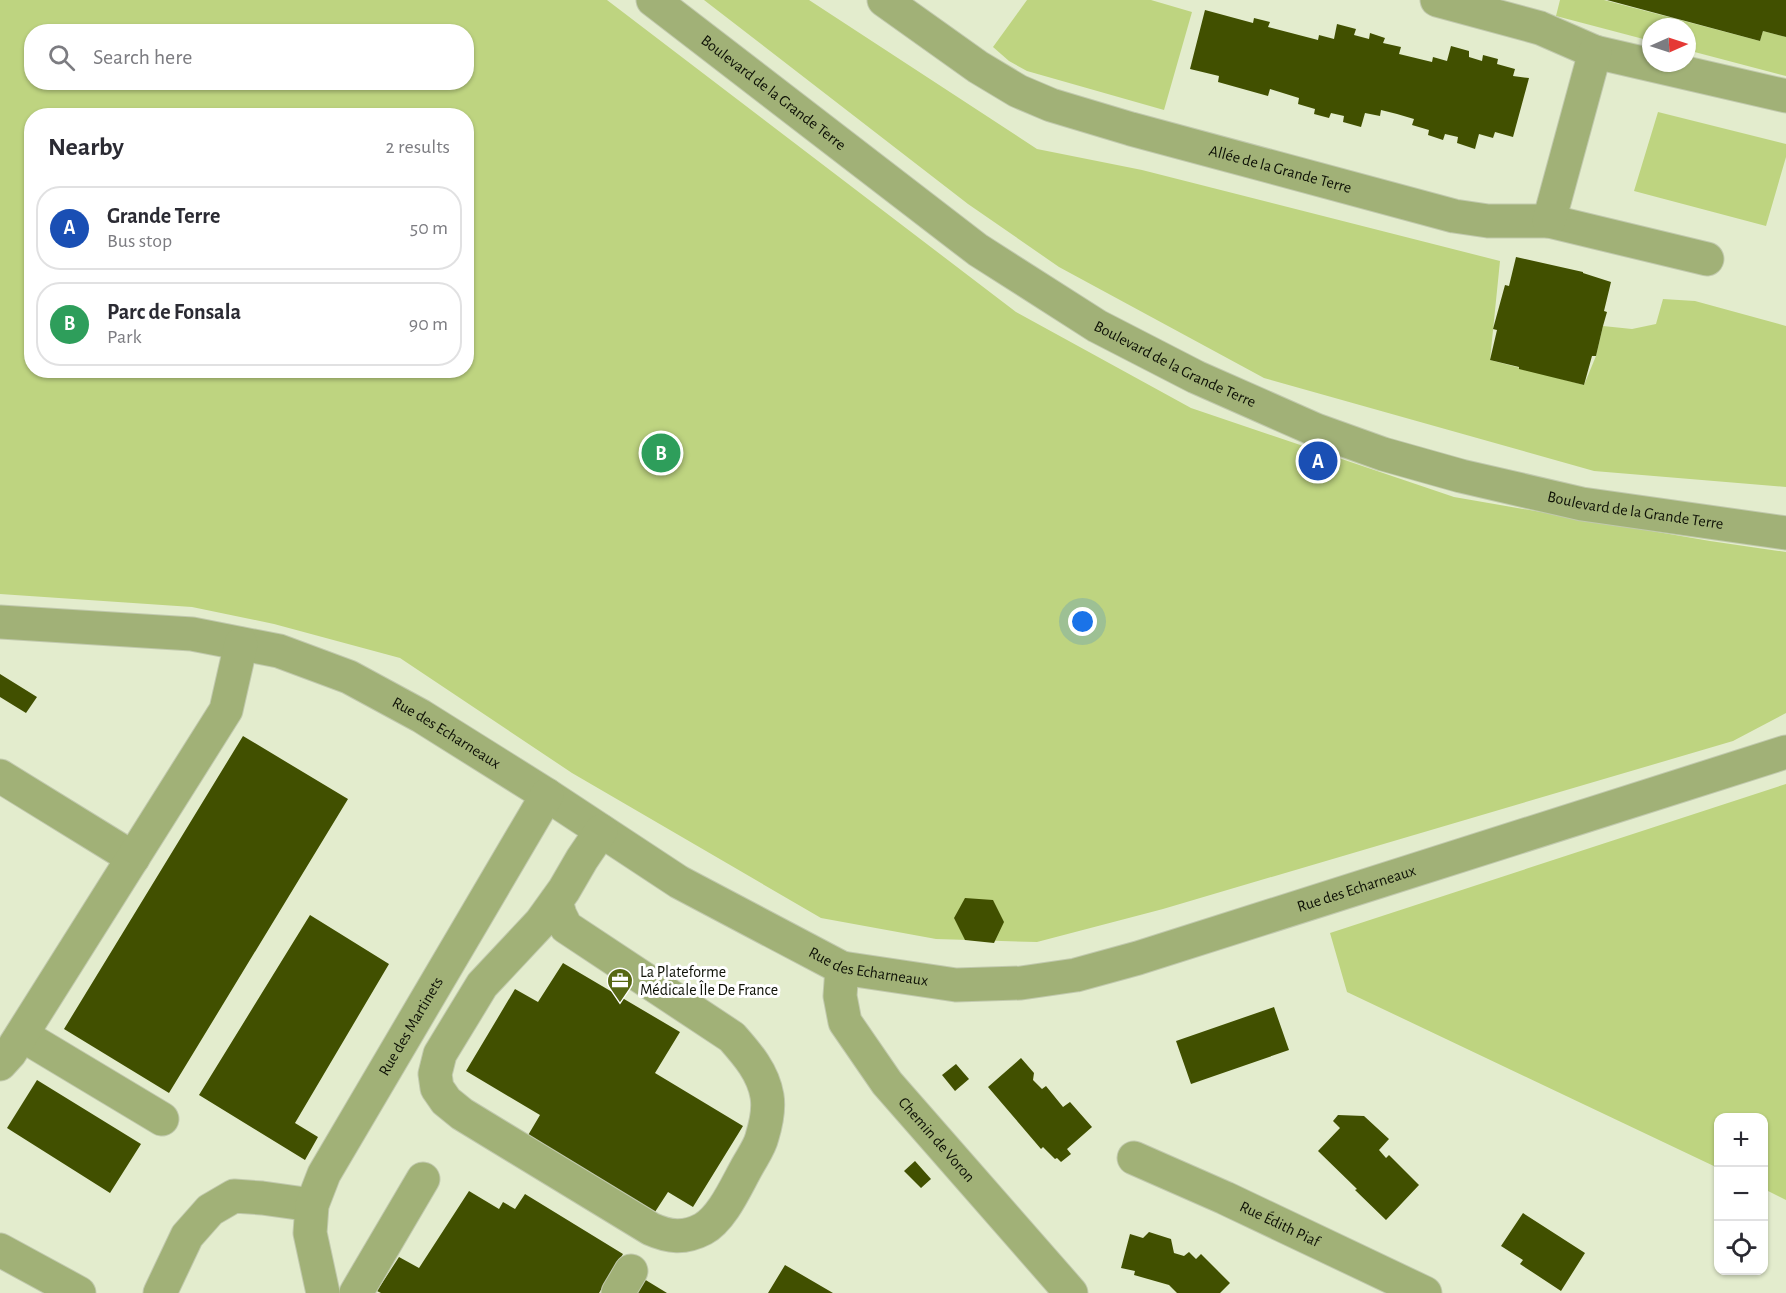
<!DOCTYPE html>
<html lang="en">
<head>
<meta charset="utf-8">
<style>
  :root { --surface:#fff; --page:#f7f7f7; --text:#2b2b33; --muted:#7c7c81; --line:#e1e1e2; --accent:#576813 }
  body { margin:0; font-family:"Alegreya Sans",sans-serif; background:var(--page); color:var(--text) }
  .controls { position:absolute; right:18px; bottom:18px; display:grid; overflow:hidden; border-radius:12px; box-shadow:0 2px 4px #0004 }
  .controls button { width:54px; height:54px; display:grid; place-items:center; padding:0; border:0; border-bottom:2px solid var(--line); background:var(--surface); color:var(--text); font:30px sans-serif }
  .compass { position:absolute; left:1642px; top:18px; width:54px; height:54px; border-radius:50%; background:var(--surface); box-shadow:0 2px 4px #0004; rotate:87deg }
  .you { position:absolute; left:1083px; top:622px; width:21px; height:21px; margin:-15px; border:4px solid #fff; border-radius:50%; background:#1a73e8; box-shadow:0 0 0 9px #1a73e833 }
  .badge { display:grid; place-items:center; width:39px; height:39px; border-radius:50%; background:var(--accent); color:#fff; font-size:20px; font-weight:700 }
  .pin { position:absolute; translate:-50% -50%; border:3px solid #fff; box-shadow:0 2px 6px #0006 }
  .list { margin:0; padding:0; list-style:none }
  h2 { display:flex; justify-content:space-between; align-items:center; height:78px; margin:0; padding:0 24px; font-size:26px }
  h2 small { font-size:20px; font-weight:400; color:var(--muted) }
  .list li { display:grid; grid-template-columns:39px 1fr auto; gap:18px; align-items:center; box-sizing:border-box; height:84px; margin:0 12px 12px; padding:0 12px; border:2px solid var(--line); border-radius:24px }
  .list b { display:block; font-size:22px; white-space:nowrap }
  .list p { margin:0; font-size:20px; white-space:nowrap; color:var(--muted) }
  .list em { font-size:20px; font-style:normal; color:var(--muted) }
  .icon { flex:none; width:33px; height:33px; fill:none; stroke:currentColor; stroke-width:2; stroke-linecap:round; stroke-linejoin:round }
  .map { position:relative; flex:none; width:1786px; height:1293px; overflow:hidden }
  .search { position:absolute; background:var(--surface); box-shadow:0 2px 4px #0004; left:24px; top:24px; width:450px; height:66px; display:flex; align-items:center; gap:15px; box-sizing:border-box; padding:0 21px; border-radius:24px; color:var(--muted); font-size:22px }
  .panel { position:absolute; background:var(--surface); box-shadow:0 2px 4px #0004; left:24px; top:108px; width:450px; height:270px; border-radius:24px }
  .map>svg:first-child { display:block }
  .green { fill:#bed480; fill-rule:evenodd }
  .building { fill:#415000 }
  .lines { fill:none; stroke-linecap:round; stroke-linejoin:round }
  .minor-casing { stroke:#c1c9ad; stroke-width:35 }
  .minor { stroke:#a1b177; stroke-width:33 }
  .labels { text-anchor:middle; dominant-baseline:central; stroke-width:6; stroke-linejoin:round; paint-order:stroke }
  .street-label { font-size:16px; fill:#0e1106; stroke:#fff }
  .poi-label { font-size:16px; fill:#0e1106; stroke:#fff; text-anchor:start }
</style>
</head>
<body>
<div class="map">
<svg width="1786" height="1293" viewBox="0 0 1786 1293">
  <rect width="100%" height="100%" fill="#e3eccd"/>
  <path class="green" d="M0,0h607l409,312 175,96 263,89 256,44 76,11v161l-53,28 -570,168 -126,33 -101,-3 -115,-21 -249,-145 -172,-115 -126,-34 -82,-17 -192,-13zM32,32h434v50h-434zM32,116h434v254h-434z
    M704,0h105l228,149 105,21 358,91 -10,99 94,25 12,-29 7,-30 29,3 24,-5 7,-25 32,2 91,25v161l-192,-16 -330,-93 -205,-111 -91,-63z
    M1027,0h124l41,12 -28,98 -137,-39 -18,-10 -16,-14z
    M1560,0h44l156,41 3,-10 23,6v39l-99,-26v-23h-36v14l-95,-25z
    M1658,112l128,32v13l-20,69 -132,-35z
    M1786,784v416l-22,-11v-71h-46v50l-371,-176 -17,-59z"/>
  <path class="building" d="M1607,0h179v37l-23,-6 -3,10z
    M1205,10l48,13 1,-5 16,4 -2,5 50,13 1,-5 15,4 3,-15 19,5 -2,6 15,4 1,-6 15,5 -2,5 18,4 -2,7 33,8 1,-5 14,4 4,-15 18,5v6l13,4 1,-6 15,4 -1,5 18,5 -2,7 16,2 -16,59 -18,-5 -2,6 -14,-4 -4,15 -18,-6 1,-6 -13,-3 -2,6 -15,-5 1,-5 -17,-5 2,-6 -17,-5 -16,-4 -1,6 -15,-3 -4,14 -18,-5 1,-6 -13,-3 -2,5 -15,-4 1,-5 -17,-5 1,-6 -29,-9 -2,7 -50,-14 1,-6 -29,-7z
    M1516,257l67,15v1l28,9 -7,29 3,1 -4,14 -7,30h-4l-8,29 -65,-16v-2l-29,-7 7,-30 -4,-1 12,-44 4,1z
    M0,674l37,23 -11,16 -26,-16z
    M243,736l105,63 -179,294 -105,-64z
    M965,898l28,2 11,22 -10,21 -29,-3 -11,-22z
    M310,915l79,49 -94,159 23,14 -13,23 -106,-65z
    M563,963l117,69 -25,41 88,53 -50,81 -25,-15 -15,23 -126,-78 13,-22 -74,-44 49,-82 23,13z
    M1274,1007l15,43 -98,34 -15,-43z
    M1021,1058l13,15 -1,7 9,9 4,-3 17,21 7,-5 22,25 -25,22 4,5 -10,8 -4,-4 -2,1 -12,-12 -2,2 -53,-62z
    M956,1064l13,15 -14,12 -13,-16z
    M37,1080l104,64 -31,49 -103,-65z
    M1338,1115l26,1 25,23 -10,11 7,8 3,-3 30,30 -33,35 -31,-30 2,-1 -39,-38 22,-23 -7,-7z
    M915,1161l16,18 -10,9 -17,-17z
    M469,1191l30,18 4,-7 12,7 10,-15 98,60 -24,39h-218l-4,-2 22,-34 20,11z
    M1523,1213l62,40 -24,38 -41,-27 3,-4 -22,-14z
    M1149,1232l22,7 3,14 10,3 5,-4 7,7 5,-5 29,29 -10,10h-43l-8,-8 -35,-10 1,-4 -14,-3 9,-34 13,4z
    M785,1265l48,28h-65z
    M644,1279l23,14h-31z"/>
  <g class="lines">
    <defs>
      <g id="minor">
        <path id="s1" d="M653,0l325,250 119,76 99,51 120,53 67,24 78,22 121,28 204,29"/>
        <path id="s2" d="M884,0l94,67 40,24 33,14 80,24 323,87 34,5h61l158,38"/>
        <path d="M1437,0l103,28 55,24 191,44"/>
        <path d="M1549,221l46,-169"/>
        <path id="s3" d="M0,622l192,12 87,17 70,26 72,39 126,79 132,87 163,86 114,17 65,-2 55,-8 62,-17 648,-206"/>
        <path d="M0,776l133,82"/>
        <path d="M556,901l4,14 6,12 166,110c15,17 31,35 35,59 2,12 -1,28 -5,41 -2,9 -9,19 -14,28 -11,19 -25,53 -45,64 -19,10 -34,8 -52,0l-189,-115 -16,-13 -9,-13 -2,-14 5,-20 42,-69 59,-63 23,-32 18,-31 19,-28"/>
        <path id="s4" d="M842,968l-2,28 5,26 42,61 184,210"/>
        <path d="M22,1035l140,84"/>
        <path d="M0,1064l10,-11 216,-343 15,-66"/>
        <path id="s5" d="M1134,1158l91,40 200,95"/>
        <path d="M0,1250l79,43"/>
        <path d="M160,1293l27,-57 23,-26 24,-14 28,2 50,7"/>
        <path id="s6" d="M323,1293l-13,-60 2,-28 12,-31 223,-379"/>
        <path d="M356,1293l67,-114"/>
        <path d="M618,1293l13,-22"/>
      </g>
    </defs>
    <use href="#minor" class="minor-casing"/>
    <use href="#minor" class="minor"/>
  </g>
  <defs>
    <symbol id="office-pin" viewBox="-11 -11 22 30"><path d="M0 17L-7.5 6A9.5 9.5 0 1 1 7.5 6Z" fill="#576813" stroke="#fff"/><path d="M-6-3h4V-5.5h4V-3h4V5H-6ZM-1-4.5V-3h2v-1.5ZM-6 0V1H6V0Z" fill="#fff"/></symbol>
  </defs>
  <g fill-rule="evenodd">
    <use href="#office-pin" x="605" y="966" width="30" height="40"/>
  </g>
  <g class="labels">
    <g class="street-label">
      <text stroke="none"><textPath href="#s1" startOffset="152">Boulevard de la Grande Terre</textPath></text>
      <text stroke="none"><textPath href="#s2" startOffset="436">Allée de la Grande Terre</textPath></text>
      <text stroke="none"><textPath href="#s1" startOffset="638">Boulevard de la Grande Terre</textPath></text>
      <text stroke="none"><textPath href="#s1" startOffset="1124">Boulevard de la Grande Terre</textPath></text>
      <text stroke="none"><textPath href="#s3" startOffset="468">Rue des Echarneaux</textPath></text>
      <text stroke="none"><textPath href="#s3" startOffset="1458">Rue des Echarneaux</textPath></text>
      <text stroke="none"><textPath href="#s3" startOffset="954">Rue des Echarneaux</textPath></text>
      <text stroke="none"><textPath href="#s6" startOffset="294">Rue des Martinets</textPath></text>
      <text stroke="none"><textPath href="#s4" startOffset="204">Chemin de Voron</textPath></text>
      <text stroke="none"><textPath href="#s5" startOffset="160">Rue Édith Piaf</textPath></text>
    </g>
    <g class="poi-label">
      <text x="640" y="972">La Plateforme<tspan x="640" dy="18">Médicale Île De France</tspan></text>
    </g>
  </g>
</svg>
<div class="controls">
<button>+</button>
<button>−</button>
<button><svg class="icon" aria-label="locate" viewBox="0 0 24 24"><circle cx="12" cy="12" r="6"/><path d="M12 2v4M12 18v4M2 12h4M18 12h4"/></svg></button>
</div>
<svg class="compass" viewBox="-18 -18 36 36"><path d="M0-13l5 13h-10z" fill="#e53935"/><path d="M0 13l5-13h-10z" fill="#7c7c81"/></svg>
<div class="you"></div>
<div class="pin badge" style="left:1318px;top:461px;background:#1a4fb4">A</div>
<div class="pin badge" style="left:661px;top:453px;background:#2e9e5b">B</div>
<div class="search"><svg class="icon" aria-label="search" viewBox="0 0 24 24"><circle cx="10" cy="10" r="6"/><path d="M15 15l6 6"/></svg>Search here</div>
<section class="panel">
<h2>Nearby<small>2 results</small></h2>
<ul class="list">
<li><span class="badge" style="background:#1a4fb4">A</span><div><b>Grande Terre</b><p>Bus stop</p></div><em>50 m</em></li>
<li><span class="badge" style="background:#2e9e5b">B</span><div><b>Parc de Fonsala</b><p>Park</p></div><em>90 m</em></li>
</ul>
</section>
</div>
</body>
</html>
